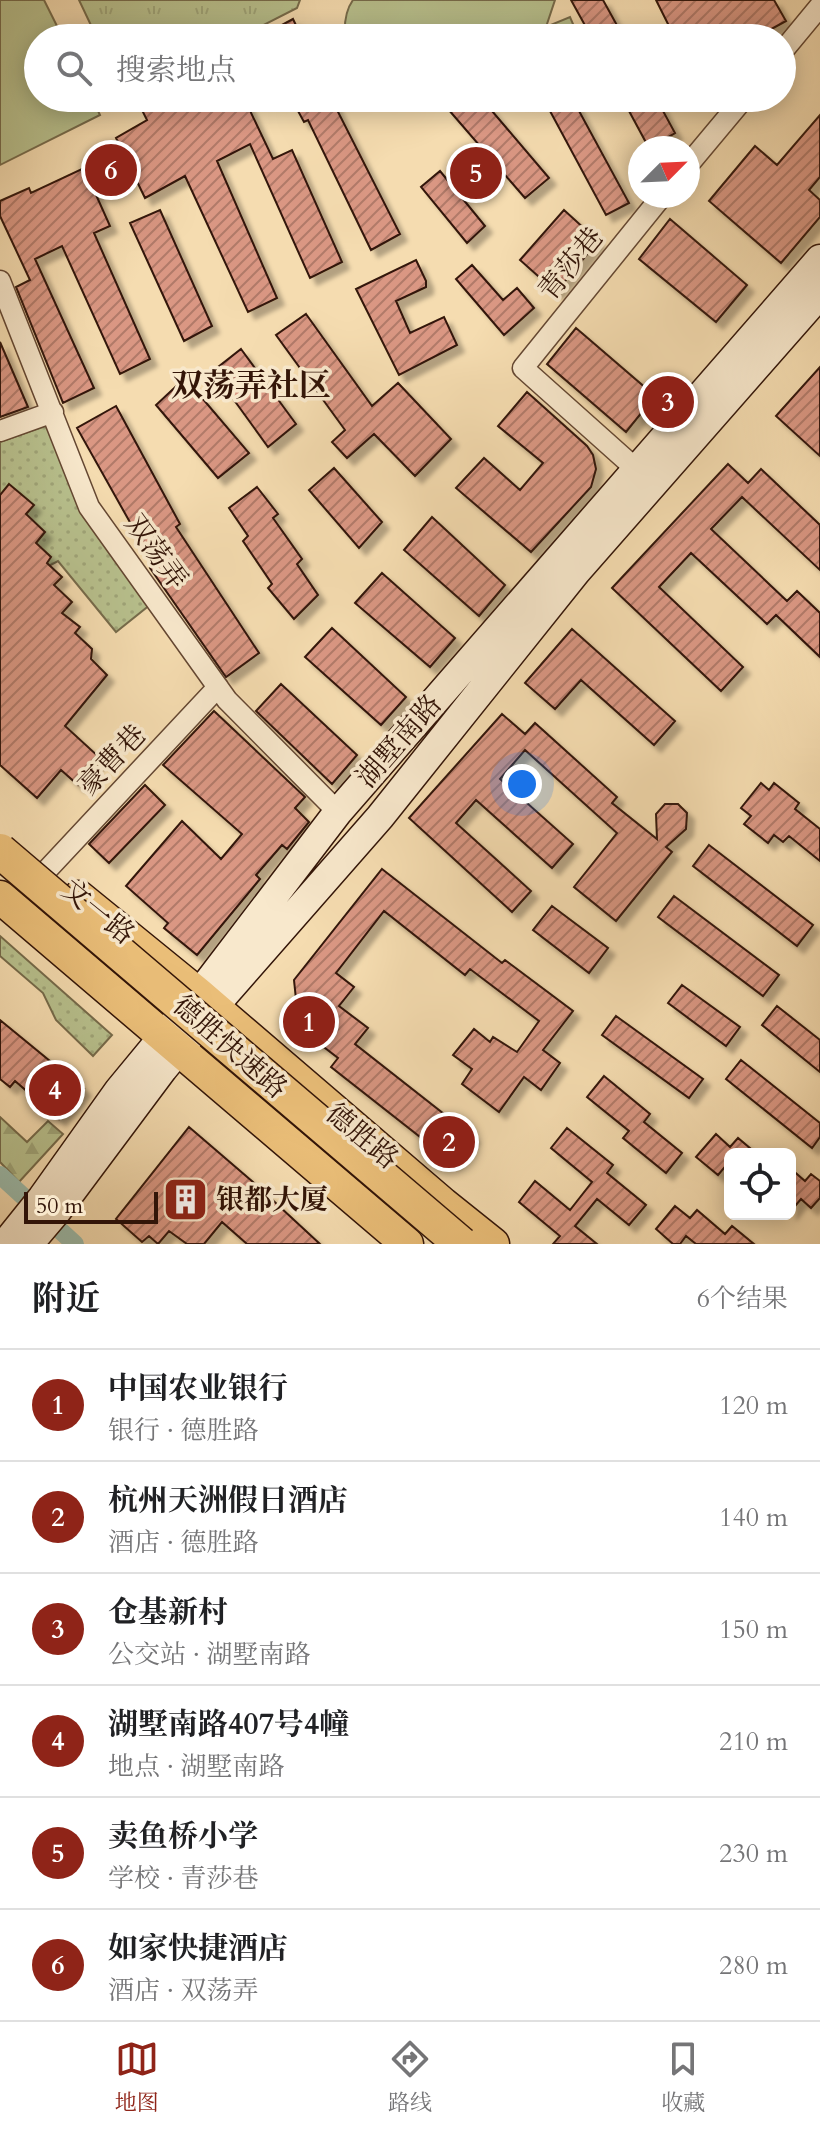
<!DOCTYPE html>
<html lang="zh">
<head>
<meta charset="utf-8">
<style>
  :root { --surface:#fff; --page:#f6f6f6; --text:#202124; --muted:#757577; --line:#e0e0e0; --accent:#8f2418 }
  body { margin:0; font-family:Cardo,"Noto Serif SC",serif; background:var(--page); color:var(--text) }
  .controls { position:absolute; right:24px; bottom:24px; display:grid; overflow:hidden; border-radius:12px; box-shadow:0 4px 20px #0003 }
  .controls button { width:72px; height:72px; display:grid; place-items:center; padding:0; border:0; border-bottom:2px solid var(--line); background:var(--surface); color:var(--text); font:40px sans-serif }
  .compass { position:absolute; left:628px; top:136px; width:72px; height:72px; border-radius:50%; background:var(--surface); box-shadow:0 4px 20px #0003; rotate:66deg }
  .scale { position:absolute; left:24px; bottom:20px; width:134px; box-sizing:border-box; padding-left:8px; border:4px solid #331508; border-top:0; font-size:22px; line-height:28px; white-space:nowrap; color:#331508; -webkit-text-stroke:6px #f8e8cc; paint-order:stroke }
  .you { position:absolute; left:522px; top:784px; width:28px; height:28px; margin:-20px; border:6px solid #fff; border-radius:50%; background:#1a73e8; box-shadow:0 0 0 12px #1a73e833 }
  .badge { display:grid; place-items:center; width:52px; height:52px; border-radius:50%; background:var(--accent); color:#fff; font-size:26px; font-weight:700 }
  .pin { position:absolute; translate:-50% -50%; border:4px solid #fff; box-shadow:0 2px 8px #0006 }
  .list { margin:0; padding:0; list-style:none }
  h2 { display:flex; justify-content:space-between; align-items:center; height:104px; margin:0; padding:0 32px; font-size:34px }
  h2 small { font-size:26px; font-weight:400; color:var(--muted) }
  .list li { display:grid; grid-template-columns:52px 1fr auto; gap:24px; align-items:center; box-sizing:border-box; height:112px; padding:0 32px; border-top:2px solid var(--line) }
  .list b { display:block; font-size:30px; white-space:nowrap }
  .list p { margin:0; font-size:26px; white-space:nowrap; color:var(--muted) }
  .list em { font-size:26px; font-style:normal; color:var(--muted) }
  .icon { flex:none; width:44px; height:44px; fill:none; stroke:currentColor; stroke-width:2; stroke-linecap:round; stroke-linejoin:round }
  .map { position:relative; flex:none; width:820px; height:1244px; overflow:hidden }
  .search { position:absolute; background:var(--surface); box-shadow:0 4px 20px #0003; left:24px; right:24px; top:24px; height:88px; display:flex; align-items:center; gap:20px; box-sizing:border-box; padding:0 28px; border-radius:44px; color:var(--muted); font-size:30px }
  .sheet { height:776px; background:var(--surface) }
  nav { display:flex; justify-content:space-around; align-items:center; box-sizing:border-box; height:112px; border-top:2px solid var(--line); background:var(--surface); font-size:22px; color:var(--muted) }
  nav a { display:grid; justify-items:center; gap:4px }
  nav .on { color:var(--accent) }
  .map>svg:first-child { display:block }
  .grass { fill:url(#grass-dots); stroke:#766b4b; stroke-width:2 }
  .forest { fill:url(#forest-firs); stroke:#766b4b; stroke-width:2 }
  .park { fill:url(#park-tufts); stroke:#766b4b; stroke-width:2 }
  .garden { fill:#b8c18e; stroke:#766b4b; stroke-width:2 }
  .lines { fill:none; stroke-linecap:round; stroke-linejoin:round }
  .canal { stroke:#9cbcac; stroke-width:18 }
  .building { fill:url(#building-hatch); stroke:#331508; stroke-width:2; filter:url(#shadow) }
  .minor-casing { stroke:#644732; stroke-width:23 }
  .secondary-casing { stroke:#331508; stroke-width:31 }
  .primary-casing { stroke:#331508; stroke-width:35 }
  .minor { stroke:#f8e8cc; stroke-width:20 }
  .secondary { stroke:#f8e8cc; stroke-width:28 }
  .primary { stroke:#eabe78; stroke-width:32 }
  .trunk-bridge-casing { stroke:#331508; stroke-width:37; stroke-linecap:butt }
  .trunk-bridge { stroke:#eabe78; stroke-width:34 }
  .labels { text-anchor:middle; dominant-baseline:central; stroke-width:7; stroke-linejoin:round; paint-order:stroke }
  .street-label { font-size:28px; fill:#331508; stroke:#f8e8cc }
  .poi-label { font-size:28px; font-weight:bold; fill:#331508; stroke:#f8e8cc; text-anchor:start }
  .quarter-label { font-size:32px; font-weight:bold; fill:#331508; stroke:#f8e8cc }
</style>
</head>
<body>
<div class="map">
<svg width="820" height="1244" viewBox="0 0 820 1244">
  <defs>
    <pattern id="grass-dots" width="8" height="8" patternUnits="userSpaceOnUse" patternTransform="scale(2)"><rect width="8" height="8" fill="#b8c18e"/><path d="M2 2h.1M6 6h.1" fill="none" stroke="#9fa579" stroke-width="1.8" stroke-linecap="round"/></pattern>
    <pattern id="forest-firs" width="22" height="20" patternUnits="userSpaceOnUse" patternTransform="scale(2)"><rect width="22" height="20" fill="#b8c18e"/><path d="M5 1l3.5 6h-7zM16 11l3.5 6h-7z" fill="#9fa579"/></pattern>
    <pattern id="park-tufts" width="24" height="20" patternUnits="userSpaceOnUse" patternTransform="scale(2)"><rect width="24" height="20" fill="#b8c18e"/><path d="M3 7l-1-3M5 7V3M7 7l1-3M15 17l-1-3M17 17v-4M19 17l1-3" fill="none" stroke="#9fa579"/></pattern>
    <pattern id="building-hatch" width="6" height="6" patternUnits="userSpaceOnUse" patternTransform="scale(2)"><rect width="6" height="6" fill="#da9783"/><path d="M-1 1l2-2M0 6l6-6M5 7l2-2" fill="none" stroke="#b17a69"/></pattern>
    <filter id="shadow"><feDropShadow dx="7" dy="7" stdDeviation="2" flood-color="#0004"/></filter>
  </defs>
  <rect width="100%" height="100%" fill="#f5dcb0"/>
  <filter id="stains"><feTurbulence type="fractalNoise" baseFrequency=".0025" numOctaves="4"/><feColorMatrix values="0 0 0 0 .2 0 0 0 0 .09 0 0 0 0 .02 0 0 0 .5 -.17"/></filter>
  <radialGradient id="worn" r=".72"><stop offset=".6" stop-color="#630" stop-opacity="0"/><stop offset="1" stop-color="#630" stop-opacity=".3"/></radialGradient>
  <path class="grass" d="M57,422l27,87 67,95 -35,28 -58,-71 -15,8 -43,-41v-86z
    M0,936l112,99 -19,21 -37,-36 -13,-27 -43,-37z"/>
  <path class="forest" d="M0,1117l27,25 21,-21 15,13 -44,48 -19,-20z"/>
  <path class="park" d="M79,0h221l-3,8 -59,30h-141z"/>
  <path class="garden" d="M0,0h44l19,38h-25v60h54l8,17 -100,50z
    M353,0h202l-9,27 24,-10 6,14 -15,7h-216c-1,-14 0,-27 8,-38z"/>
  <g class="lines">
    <path class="canal" d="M0,1175l75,69"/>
  </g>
  <path class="building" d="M571,0h32l21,38h-32z
    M656,0h118l12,21 -31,17h-80z
    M293,19l9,19h-44z
    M146,98h98l29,61 19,-9 50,112 -32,16 -60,-134 -33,17 60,137 -29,14 -63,-136 -40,22 -29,-60 31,-18 -9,-18z
    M291,98h40l69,136 -29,16 -63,-130 -4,2z
    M460,98h21l68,80 -24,20 -77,-89z
    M543,98h29l57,105 -23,12z
    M622,98h34l19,35 -26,15z
    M820,115v62l-11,13 11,10v17l-39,46 -72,-62 46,-55 22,19z
    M84,168l26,58 -16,7 56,126 -30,15 -58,-128 -27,13 59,129 -31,15 -47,-116 14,-7 -30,-64v-15l29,-13 2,5z
    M440,171l45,55 -18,17 -46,-56z
    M160,210l52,116 -28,15 -54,-118z
    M564,210l34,31 -42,51 -36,-32z
    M670,219l77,66 -31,37 -77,-63z
    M416,260l10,21v6l-30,14 14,32 34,-16 13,28 -58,30 -43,-86z
    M472,265l31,35 14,-12 17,20 -30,27 -48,-56z
    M306,314l66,92 26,-23 53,56 -36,37 -41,-42 -27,24 -15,-16 13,-12 -69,-95z
    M576,328l79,68 -29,36 -79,-68z
    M0,342l28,65 -28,10z
    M241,349l55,75 -28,23 -55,-76z
    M820,367v89l-44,-40z
    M185,378l64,75 -31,25 -62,-73z
    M527,392l60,54 6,9 3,14 -5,18 -60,65 -75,-64 28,-30 36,32 23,-27 -45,-37z
    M116,406l64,118 -4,3 83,126 -33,24 -76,-109 4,-3 -77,-137z
    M728,464l20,19 13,-14 59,56v45l-78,-73 -31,32 76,72 10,-10 23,22v44l-44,-42 -9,9 -76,-71 -32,34 84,80 -22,24 -109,-103z
    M334,468l48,54 -23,26 -50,-58z
    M9,484l25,21 -8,9 19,18 -9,11 15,14 -4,6 15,14 -8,8 18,17 -10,11 18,14 -5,6 17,16 -1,10 16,16 -42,51 35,32 -22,27 -17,-15 -24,28 -37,-33v-270z
    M257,487l21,27 -5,4 29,41 -5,5 21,31 -24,24 -26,-31 4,-4 -29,-43 5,-5 -19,-28z
    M432,517l73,68 -26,31 -75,-66z
    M382,573l73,65 -25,29 -75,-64z
    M332,628l74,69 -25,28 -76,-68z
    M572,629l103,92 -21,24 -73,-65 -26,29 -30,-26z
    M281,684l76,71 -25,29 -76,-73z
    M214,711l91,86 -10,11 14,14 -22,27 -5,-4 -26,30 4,4 -63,76 -33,-27 4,-5 -42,-37 56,-65 39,38 21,-25 -79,-69z
    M502,714l23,20 10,-11 82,74 -5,6 45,36 -1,-25 9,-10h13l9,9 -1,16 -20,18 6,5 -56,69 -42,-34 43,-54 -92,-83 -25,29 73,65 -21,24 -76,-68 -20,23 75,68 -19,21 -103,-94z
    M761,783l8,7 5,-7 25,20 -4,6 25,20v32l-31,-25 -6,6 -9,-7 -6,8 -24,-19 7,-8 -10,-8z
    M145,785l20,20 -56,58 -20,-19z
    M709,845l104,80 -16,21 -104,-80z
    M382,869l120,94 3,-3 68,51 -30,39 17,13 -19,27 -17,-13 -25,35 -37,-28 10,-15 -19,-14 21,-26 16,13 3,-5 24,15 22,-31 -69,-52 -5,6 -81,-64 -48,62 18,14 -15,19 29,22 -13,16 117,92 -20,26 -121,-95 7,-9 -39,-30 -5,-48z
    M674,896l105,79 -16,21 -105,-79z
    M552,906l56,42 -19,25 -56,-43z
    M682,985l58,42 -14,19 -58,-43z
    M777,1006l43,34v32l-58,-47z
    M616,1016l87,63 -14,19 -87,-63z
    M0,1020l84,69 -25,30 -44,-38 -5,6 -10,-8z
    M741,1060l79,63v14l-8,11 -86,-69z
    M604,1076l46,38 -6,8 38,31 -16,20 -43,-35 6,-7 -42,-34z
    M189,1127l64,55 67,62h-73l-25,-22 -18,22h-17l-18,-13 -11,13 -9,-8 -7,6 -26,-23z
    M567,1128l46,37 -6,8 39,32 -17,20 -32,-26 -22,27 22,18h-44l7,-8 -41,-34 16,-21 35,29 22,-28 -41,-34z
    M716,1134l14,13 8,-9 19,16h-27v7l-12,14 -22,-18z
    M790,1168l15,13 6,-7 9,7v17l-9,10 -10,-9 -11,13z
    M675,1206l15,12 7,-8 28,24 7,-8 22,18h-58l-10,-8 -6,8h-7l-17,-15z"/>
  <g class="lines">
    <defs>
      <path id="minor" d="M782,52l38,-46
        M688,165l56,-67
        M0,281l89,226 138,193 111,112
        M0,431l53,-19
        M636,469l-113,-101 139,-172
        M47,870l171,-183"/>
      <path id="secondary" d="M5,1244l37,-46 77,-108 90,-109 129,-169 482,-553
        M29,1244l28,-33 106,-142 61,-74 156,-178 196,-245 244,-278"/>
      <path id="primary" d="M0,897l407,347
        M79,897l118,96 246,211 50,40"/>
    </defs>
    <use href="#minor" class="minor-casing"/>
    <use href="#secondary" class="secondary-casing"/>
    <use href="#primary" class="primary-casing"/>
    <use href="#minor" class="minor"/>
    <use href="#secondary" class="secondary"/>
    <use href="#primary" class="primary"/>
    <defs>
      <path id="trunk-bridge" d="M0,851l461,393"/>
    </defs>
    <use href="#trunk-bridge" class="trunk-bridge-casing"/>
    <use href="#trunk-bridge" class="trunk-bridge"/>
  </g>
  <defs>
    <symbol id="building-square" viewBox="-11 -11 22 22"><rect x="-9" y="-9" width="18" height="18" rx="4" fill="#8f2418" stroke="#f8e8cc"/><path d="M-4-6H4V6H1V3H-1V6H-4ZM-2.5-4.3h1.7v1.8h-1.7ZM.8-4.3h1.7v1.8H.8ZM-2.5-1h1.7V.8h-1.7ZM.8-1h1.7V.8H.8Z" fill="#fff"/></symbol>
  </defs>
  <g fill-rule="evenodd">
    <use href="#building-square" x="160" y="1174" width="51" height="51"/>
  </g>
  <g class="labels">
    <g class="street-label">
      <text transform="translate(571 264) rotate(-51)">青莎巷</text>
      <text transform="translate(156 552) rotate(54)">双荡弄</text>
      <text transform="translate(399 741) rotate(-49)">湖墅南路</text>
      <text transform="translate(112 760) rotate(-47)">豪曹巷</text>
      <text transform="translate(98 912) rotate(39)">文一路</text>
      <text transform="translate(230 1047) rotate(41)">德胜快速路</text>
      <text transform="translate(362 1136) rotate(40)">德胜路</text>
    </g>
    <g class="poi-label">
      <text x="216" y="1200">银都大厦</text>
    </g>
    <g class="quarter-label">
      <text x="251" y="386">双荡弄社区</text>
    </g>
  </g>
  <rect width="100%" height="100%" filter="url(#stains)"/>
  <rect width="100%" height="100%" fill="url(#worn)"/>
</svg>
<div class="controls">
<button><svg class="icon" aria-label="locate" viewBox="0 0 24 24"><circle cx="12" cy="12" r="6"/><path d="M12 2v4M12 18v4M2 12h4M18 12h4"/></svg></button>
</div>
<svg class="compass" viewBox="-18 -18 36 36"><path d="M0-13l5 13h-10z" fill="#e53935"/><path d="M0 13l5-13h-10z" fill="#757577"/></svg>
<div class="scale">50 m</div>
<div class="you"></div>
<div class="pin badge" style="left:309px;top:1022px">1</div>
<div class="pin badge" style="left:449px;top:1142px">2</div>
<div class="pin badge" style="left:668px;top:402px">3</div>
<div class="pin badge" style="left:55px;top:1090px">4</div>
<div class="pin badge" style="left:476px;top:173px">5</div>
<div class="pin badge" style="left:111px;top:170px">6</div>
<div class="search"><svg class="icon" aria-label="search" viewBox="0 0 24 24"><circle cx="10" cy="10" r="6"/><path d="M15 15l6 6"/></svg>搜索地点</div>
</div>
<section class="sheet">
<h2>附近<small>6个结果</small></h2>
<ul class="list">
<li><span class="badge">1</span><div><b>中国农业银行</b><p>银行 · 德胜路</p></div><em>120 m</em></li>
<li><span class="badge">2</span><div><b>杭州天洲假日酒店</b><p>酒店 · 德胜路</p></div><em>140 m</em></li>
<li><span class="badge">3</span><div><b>仓基新村</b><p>公交站 · 湖墅南路</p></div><em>150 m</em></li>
<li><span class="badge">4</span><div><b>湖墅南路407号4幢</b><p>地点 · 湖墅南路</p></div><em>210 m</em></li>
<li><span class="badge">5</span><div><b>卖鱼桥小学</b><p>学校 · 青莎巷</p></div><em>230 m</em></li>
<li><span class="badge">6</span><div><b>如家快捷酒店</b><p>酒店 · 双荡弄</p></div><em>280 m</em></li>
</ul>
</section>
<nav>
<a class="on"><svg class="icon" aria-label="map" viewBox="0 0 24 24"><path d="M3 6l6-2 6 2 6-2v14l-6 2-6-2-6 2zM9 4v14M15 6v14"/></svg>地图</a>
<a><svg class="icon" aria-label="directions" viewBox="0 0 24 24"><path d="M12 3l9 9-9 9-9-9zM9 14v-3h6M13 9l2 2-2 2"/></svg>路线</a>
<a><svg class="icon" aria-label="saved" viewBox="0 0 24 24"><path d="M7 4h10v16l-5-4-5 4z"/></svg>收藏</a>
</nav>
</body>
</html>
